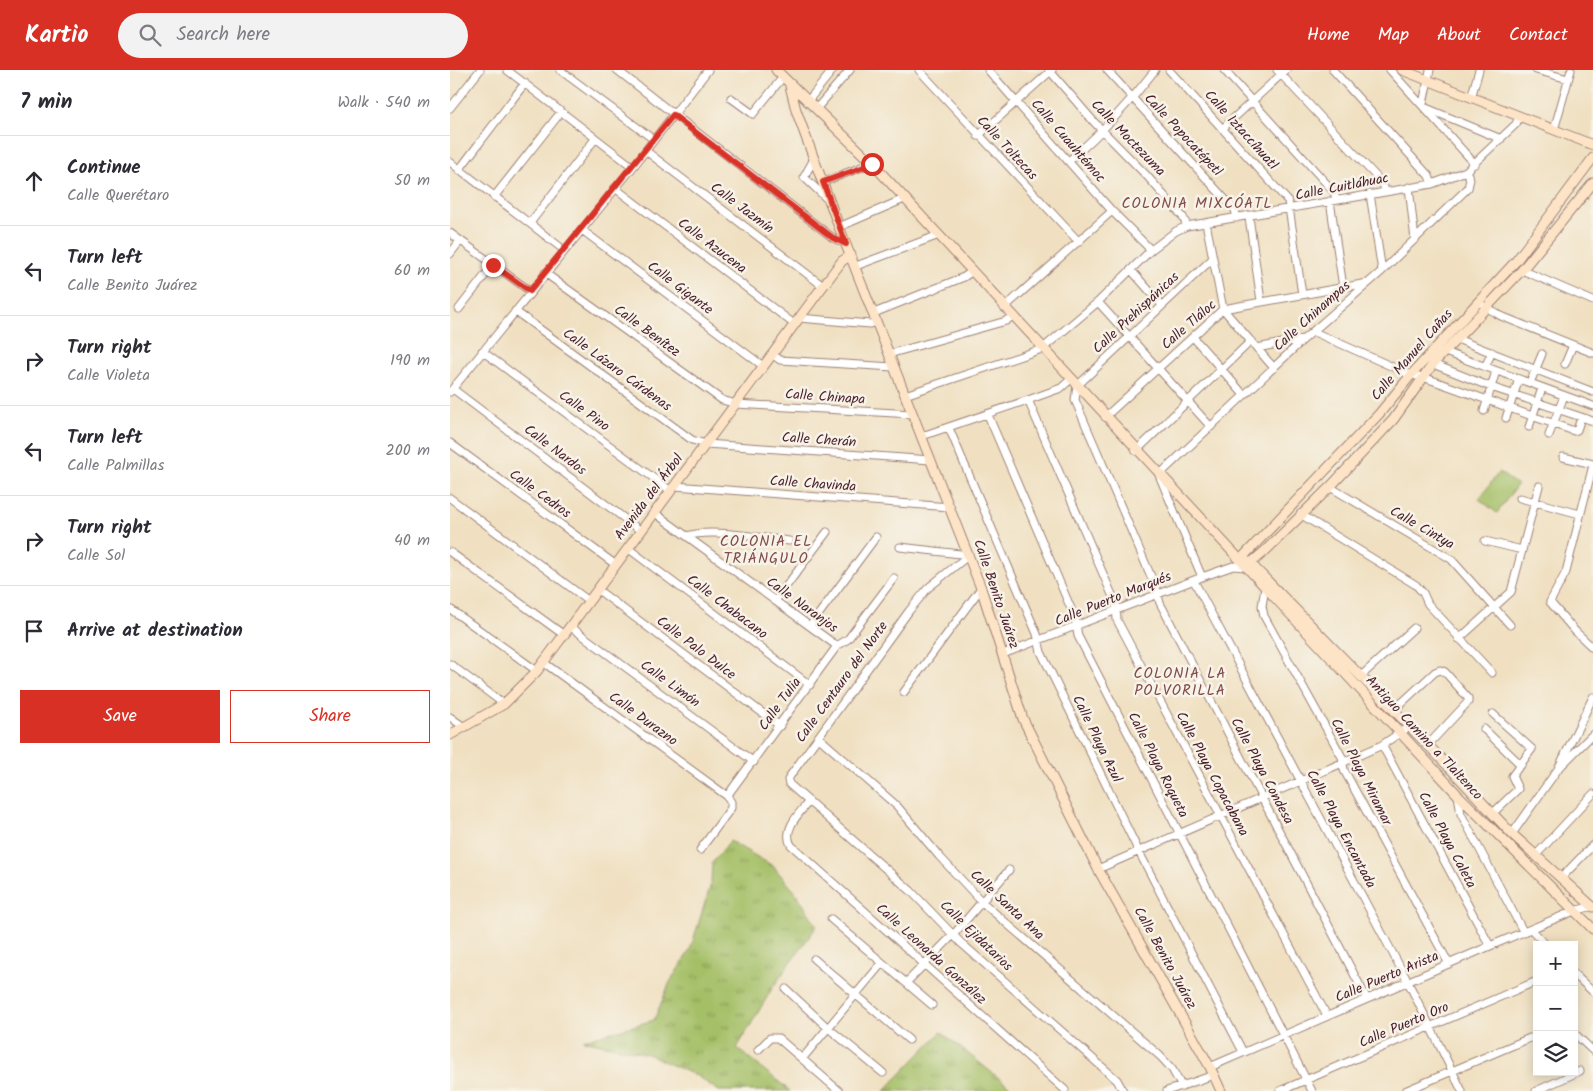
<!DOCTYPE html>
<html lang="en">
<head>
<meta charset="utf-8">
<style>
  :root { --surface:#fff; --page:#f2f2f3; --text:#2b2b33; --muted:#7c7c81; --line:#e1e1e2; --accent:#d93025 }
  body { margin:0; font-family:Kalam,sans-serif; background:var(--page); color:var(--text) }
  .controls { position:absolute; right:15px; bottom:15px; display:grid; overflow:hidden; border-radius:0px; box-shadow:0 2px 12px #0003 }
  .controls button { width:45px; height:45px; display:grid; place-items:center; padding:0; border:0; border-bottom:1px solid var(--line); background:var(--surface); color:var(--text); font:25px sans-serif }
  .stop { position:absolute; width:15px; height:15px; margin:-11px; border:4px solid #d93025; border-radius:50%; background:#fff }
  .stop.end { background:#d93025; border-color:#fff; box-shadow:0 1px 5px #0008 }
  .list { margin:0; padding:0; list-style:none }
  h2 { display:flex; justify-content:space-between; align-items:center; height:65px; margin:0; padding:0 20px; font-size:21px }
  h2 small { font-size:16px; font-weight:400; color:var(--muted) }
  .list li { display:grid; grid-template-columns:32px 1fr auto; gap:15px; align-items:center; box-sizing:border-box; height:90px; padding:0 20px; border-top:1px solid var(--line) }
  .list b { display:block; font-size:19px; white-space:nowrap }
  .list p { margin:0; font-size:16px; white-space:nowrap; color:var(--muted) }
  .list em { font-size:16px; font-style:normal; color:var(--muted) }
  .actions { display:flex; gap:10px; padding:15px 20px }
  .actions a { flex:1; padding:11px 0; border:1px solid var(--accent); border-radius:0px; text-align:center; font-size:18px; color:var(--accent) }
  .actions .main { background:var(--accent); color:#fff }
  .icon { flex:none; width:28px; height:28px; fill:none; stroke:currentColor; stroke-width:2; stroke-linecap:round; stroke-linejoin:round }
  .map { position:relative; flex:none; width:1143px; height:1021px; overflow:hidden }
  header { display:flex; align-items:center; gap:30px; box-sizing:border-box; height:70px; padding:0 25px; background:var(--accent); color:#fff }
  header strong { font-size:24px }
  nav { display:flex; gap:28px; margin-inline-start:auto; font-size:18px }
  .search { width:350px; height:45px; background:var(--page); display:flex; align-items:center; gap:12px; box-sizing:border-box; padding:0 18px; border-radius:28px; color:var(--muted); font-size:19px }
  main { display:flex }
  aside { flex:1; background:var(--surface) }
  .map>svg:first-child { display:block }
  .grass { fill:url(#grass-tufts); stroke:#776f48 }
  .pitch { fill:#a4bf66; stroke:#776f48 }
  .lines { fill:none; stroke-linecap:round; stroke-linejoin:round }
  .street-casing { stroke:#9d8076; stroke-width:9 }
  .secondary-casing { stroke:#9d8076; stroke-width:11 }
  .street { stroke:#fff; stroke-width:7 }
  .secondary { stroke:#fee4c6; stroke-width:9 }
  .route { stroke:#d93025; stroke-width:6 }
  .labels { text-anchor:middle; dominant-baseline:central; stroke-width:5; stroke-linejoin:round; paint-order:stroke }
  .street-label { font-size:14px; fill:#4a1f2b; stroke:#f7f3e8 }
  .neighbourhood-label { font-size:15px; letter-spacing:1px; fill:#824c4a; stroke:#f7f3e8 }
</style>
</head>
<body>
<header>
<strong>Kartio</strong>
<div class="search"><svg class="icon" aria-label="search" viewBox="0 0 24 24"><circle cx="10" cy="10" r="6"/><path d="M15 15l6 6"/></svg>Search here</div>
<nav><a>Home</a><a>Map</a><a>About</a><a>Contact</a></nav>
</header>
<main>
<aside>
<h2>7 min<small>Walk · 540 m</small></h2>
<ul class="list">
<li><svg class="icon" aria-label="ahead" viewBox="0 0 24 24"><path d="M12 20V5M6 11l6-6 6 6"/></svg><div><b>Continue</b><p>Calle Querétaro</p></div><em>50 m</em></li>
<li><svg class="icon" aria-label="left" viewBox="0 0 24 24"><path d="M17 20v-9H6M10 6l-5 5 5 5"/></svg><div><b>Turn left</b><p>Calle Benito Juárez</p></div><em>60 m</em></li>
<li><svg class="icon" aria-label="right" viewBox="0 0 24 24"><path d="M7 20v-9h11M14 6l5 5-5 5"/></svg><div><b>Turn right</b><p>Calle Violeta</p></div><em>190 m</em></li>
<li><svg class="icon" aria-label="left" viewBox="0 0 24 24"><path d="M17 20v-9H6M10 6l-5 5 5 5"/></svg><div><b>Turn left</b><p>Calle Palmillas</p></div><em>200 m</em></li>
<li><svg class="icon" aria-label="right" viewBox="0 0 24 24"><path d="M7 20v-9h11M14 6l5 5-5 5"/></svg><div><b>Turn right</b><p>Calle Sol</p></div><em>40 m</em></li>
<li><svg class="icon" aria-label="arrive" viewBox="0 0 24 24"><path d="M6 21V4h12l-3 4 3 4H6"/></svg><div><b>Arrive at destination</b></div></li>
</ul>
<div class="actions"><a class="main">Save</a><a>Share</a></div>
</aside>
<div class="map">
<svg width="1143" height="1021" viewBox="0 0 1143 1021">
  <defs>
    <pattern id="grass-tufts" width="24" height="20" patternUnits="userSpaceOnUse" patternTransform="scale(1.25)"><rect width="24" height="20" fill="#a4bf66"/><path d="M3 7l-1-3M5 7V3M7 7l1-3M15 17l-1-3M17 17v-4M19 17l1-3" fill="none" stroke="#889b54"/></pattern>
  </defs>
  <rect width="100%" height="100%" fill="#f7f3e8"/>
  <filter id="ink" filterUnits="userSpaceOnUse"><feTurbulence type="fractalNoise" baseFrequency=".02" numOctaves="2"/><feDisplacementMap in="SourceGraphic" scale="10" xChannelSelector="R" yChannelSelector="G"/><feConvolveMatrix kernelMatrix="1 2 1 2 8 2 1 2 1" color-interpolation-filters="sRGB"/></filter>
  <filter id="wash" filterUnits="userSpaceOnUse"><feTurbulence type="fractalNoise" baseFrequency=".0096" numOctaves="4" result="noise"/><feDisplacementMap in="SourceGraphic" scale="20" xChannelSelector="R" yChannelSelector="G"/><feGaussianBlur stdDeviation="1.12" result="paint"/><feColorMatrix in="noise" values="0 0 0 0 0 0 0 0 0 0 0 0 0 0 0 0 0 1.4 0 .05"/><feComposite in="paint" operator="in"/></filter>
  <g filter="url(#wash)">
    <rect width="100%" height="100%" fill="#f0e0c1"/>
    <path class="grass" d="M280,771l43,25 23,27 21,33 -44,61 -36,61 53,43h-71l-22,-15 -50,-22 -64,-14 71,-20 16,-38 20,-32 21,-66 1,-21z
      M491,962l74,59h-131z"/>
    <path class="pitch" d="M1049,402l18,13 -20,28 -18,-14z"/>
  </g>
  <g filter="url(#ink)">
    <g class="lines">
      <defs>
        <path id="street" d="M57,0l126,97
          M110,0l93,69
          M167,0l216,168 13,6
          M469,0l160,172
          M538,0l124,141 39,39
          M599,0l45,52 53,54 36,41 4,9
          M657,0l128,140 2,8
          M719,0l119,131 14,93
          M774,0l110,122 2,8
          M827,0l106,114 2,7
          M883,0l96,106 3,8
          M940,0l85,94
          M1086,0l32,9
          M281,28l22,16 30,-37
          M1021,28l8,-28
          M357,32l26,-32
          M973,34l7,-34
          M0,38l30,-38
          M976,38l75,31
          M366,39l34,-39
          M772,59l64,-59
          M1104,60l17,-60
          M528,66l74,-66
          M196,81l177,135
          M364,89l-10,18 24,23
          M619,91c32,-28 60,-57 86,-91
          M0,92l114,88
          M9,100l66,-87
          M373,112l49,-19
          M959,117l6,53
          M165,118l179,136
          M920,124l12,77
          M44,127l67,-85
          M880,131l13,86
          M799,147l12,84
          M80,153l65,-84
          M756,153l17,86 51,59
          M389,157l65,-28
          M132,160l181,136
          M0,163l80,58
          M0,184l10,-13
          M762,189l-135,127 -2,14 81,188 4,15 207,396
          M406,196l83,-31
          M681,200l31,35
          M1072,200l71,31
          M95,203l177,127 14,4 177,10
          M648,232l113,125
          M1034,236l17,10 92,37
          M554,238l108,-97
          M9,239l34,-44
          M65,241l177,129 14,4 225,16
          M424,243l90,-36 7,-5
          M349,248l71,6 6,-2
          M864,262l97,43 12,2 151,54 3,-1 4,-12
          M743,267l51,58
          M1007,269l136,53
          M807,278l46,-9
          M32,281l189,140
          M995,282l148,54
          M322,284l8,6 113,7
          M439,284l117,-33 6,-5
          M983,294l58,23 102,34
          M1115,294l8,-19
          M1035,297l7,-15
          M1080,313l12,-29
          M3,319l188,142
          M0,322l183,-225 75,-97
          M455,325l137,-46 56,-47 53,-52 25,-19 11,-5 245,-42 34,-13 50,-47 3,-7
          M578,330l88,204 1,16 210,396
          M1034,341l12,-40
          M538,345l87,203 3,18 234,455
          M655,347l118,-108 145,-26
          M1056,348l13,-39
          M1079,357l13,-39
          M499,358l88,206 4,18 97,198 105,202
          M1099,365l15,-39
          M472,366l106,-36 33,-12 9,-8
          M0,373l166,122
          M686,381l115,-110
          M1113,387l30,7
          M1143,395l-27,107 -16,30 25,29 18,17
          M225,416l275,21
          M880,417l121,72 59,66
          M0,428l139,103
          M1070,428l60,16
          M205,443l182,133
          M850,444l116,71 7,8 5,11 64,69
          M237,466c25,-8 74,2 102,5
          M1035,471l37,9
          M450,477l69,8
          M179,479l181,136
          M0,482l114,83
          M519,485l-41,33 -19,23 -119,165 -2,4 1,4 122,107 49,51 157,138 6,11
          M752,507l-43,-102 145,-136 78,-68 86,-83 2,-9 -4,-8
          M744,511l214,401 54,109
          M815,518l-3,18 2,10 78,141 2,13 105,194
          M148,520l182,136
          M325,531l52,-69
          M0,539l87,62
          M360,556l66,-89
          M121,557l183,135
          M1009,569l52,-47 28,-106
          M553,584l199,-77 31,-11 13,1
          M93,592l184,134
          M0,594l54,40
          M911,606l53,-48
          M454,622l77,-104
          M944,640l41,-38 5,-2 5,2 23,26v4l-40,43
          M0,647l14,10
          M1034,659l37,36
          M368,667l79,69 42,50 43,46 178,154 12,13 10,18
          M932,675l108,201
          M1112,695l31,-31
          M1008,725l3,19 63,119
          M359,731c-9,12 -27,28 -18,44l274,245
          M1042,744l26,-25 -6,-13 20,-27 -39,-35
          M1062,764l46,-65 35,-72
          M250,780l31,-42v-6l-4,-6 110,-150 11,-7 46,-61
          M1086,785l57,-61
          M648,799l244,-106 40,-18 28,-19
          M1111,808l32,-33
          M381,849l101,86
          M1082,860l14,15
          M364,889l95,81
          M1124,904l19,18
          M457,912l47,-48 55,-64
          M336,919l41,38 56,46
          M1124,963l19,18
          M308,980l12,-12h8l61,53
          M352,989l80,-96
          M760,997l280,-121 84,-35 19,-5
          M717,1021l47,-16
          M830,1021l257,-110
          M955,1021l125,-53
          M1086,1021l44,-20"/>
        <path id="secondary" d="M326,0l96,93 586,632 135,134
          M952,0l191,75
          M340,16l6,24 43,117 142,361 42,131 75,150 112,198 11,24
          M790,490l139,-146 32,-39 105,-114 77,-103
          M799,492l179,183 84,89 81,73
          M796,497l18,-15 66,-65 63,-67 40,-56 89,-94 71,-87
          M0,665l54,-31 33,-33 286,-385 19,-25 9,-6"/>
      </defs>
      <use href="#street" class="street-casing"/>
      <use href="#secondary" class="secondary-casing"/>
      <use href="#street" class="street"/>
      <use href="#secondary" class="secondary"/>
    </g>
  </g>
  <g class="lines" filter="url(#ink)">
    <path class="route" d="M43,195l37,26 143,-176 160,123 13,6 -23,-62 49,-18"/>
  </g>
  <g class="labels">
    <g class="street-label">
      <text transform="translate(791 60) rotate(48)">Calle Iztaccíhuatl</text>
      <text transform="translate(733 65) rotate(47)">Calle Popocatépetl</text>
      <text transform="translate(678 68) rotate(46)">Calle Moctezuma</text>
      <text transform="translate(618 71) rotate(49)">Calle Cuauhtémoc</text>
      <text transform="translate(557 78) rotate(47)">Calle Toltecas</text>
      <text transform="translate(892 117) rotate(-11)">Calle Cuitláhuac</text>
      <text transform="translate(292 138) rotate(37)">Calle Jazmín</text>
      <text transform="translate(262 176) rotate(37)">Calle Azucena</text>
      <text transform="translate(230 218) rotate(37)">Calle Gigante</text>
      <text transform="translate(686 243) rotate(-43)">Calle Prehispánicas</text>
      <text transform="translate(862 246) rotate(-42)">Calle Chinampas</text>
      <text transform="translate(739 255) rotate(-41)">Calle Tláloc</text>
      <text transform="translate(197 261) rotate(36)">Calle Benítez</text>
      <text transform="translate(962 285) rotate(-49)">Calle Manuel Cañas</text>
      <text transform="translate(167 300) rotate(36)">Calle Lázaro Cárdenas</text>
      <text transform="translate(375 327) rotate(4)">Calle Chinapa</text>
      <text transform="translate(134 341) rotate(36)">Calle Pino</text>
      <text transform="translate(369 370) rotate(4)">Calle Cherán</text>
      <text transform="translate(105 380) rotate(37)">Calle Nardos</text>
      <text transform="translate(363 414) rotate(4)">Calle Chavinda</text>
      <text transform="translate(90 424) rotate(36)">Calle Cedros</text>
      <text transform="translate(199 427) rotate(-53)">Avenida del Árbol</text>
      <text transform="translate(972 458) rotate(30)">Calle Cintya</text>
      <text transform="translate(546 524) rotate(71)">Calle Benito Juárez</text>
      <text transform="translate(663 529) rotate(-22)">Calle Puerto Marqués</text>
      <text transform="translate(352 535) rotate(36)">Calle Naranjos</text>
      <text transform="translate(277 537) rotate(37)">Calle Chabacano</text>
      <text transform="translate(246 578) rotate(37)">Calle Palo Dulce</text>
      <text transform="translate(392 612) rotate(-54)">Calle Centauro del Norte</text>
      <text transform="translate(220 614) rotate(36)">Calle Limón</text>
      <text transform="translate(330 634) rotate(-54)">Calle Tulia</text>
      <text transform="translate(193 649) rotate(36)">Calle Durazno</text>
      <text transform="translate(974 668) rotate(47)">Antiguo Camino a Tlaltenco</text>
      <text transform="translate(647 669) rotate(64)">Calle Playa Azul</text>
      <text transform="translate(708 695) rotate(63)">Calle Playa Roqueta</text>
      <text transform="translate(812 701) rotate(62)">Calle Playa Condesa</text>
      <text transform="translate(911 702) rotate(63)">Calle Playa Miramar</text>
      <text transform="translate(762 704) rotate(62)">Calle Playa Copacabana</text>
      <text transform="translate(891 759) rotate(62)">Calle Playa Encantada</text>
      <text transform="translate(997 770) rotate(62)">Calle Playa Caleta</text>
      <text transform="translate(557 835) rotate(43)">Calle Santa Ana</text>
      <text transform="translate(526 866) rotate(44)">Calle Ejidatarios</text>
      <text transform="translate(481 884) rotate(42)">Calle Leonarda González</text>
      <text transform="translate(715 888) rotate(61)">Calle Benito Juárez</text>
      <text transform="translate(937 907) rotate(-23)">Calle Puerto Arista</text>
      <text transform="translate(954 955) rotate(-23)">Calle Puerto Oro</text>
    </g>
    <g class="neighbourhood-label">
      <text x="747" y="134">COLONIA MIXCÓATL</text>
      <text x="316" y="472">COLONIA EL<tspan x="316" dy="17">TRIÁNGULO</tspan></text>
      <text x="730" y="604">COLONIA LA<tspan x="730" dy="17">POLVORILLA</tspan></text>
    </g>
  </g>
</svg>
<div class="controls">
<button>+</button>
<button>−</button>
<button><svg class="icon" aria-label="layers" viewBox="0 0 24 24"><path d="M12 4l9 5-9 5-9-5zM3 14l9 5 9-5"/></svg></button>
</div>
<div class="stop" style="left:422px;top:94px"></div>
<div class="stop end" style="left:43px;top:195px"></div>
</div>
</main>
</body>
</html>
